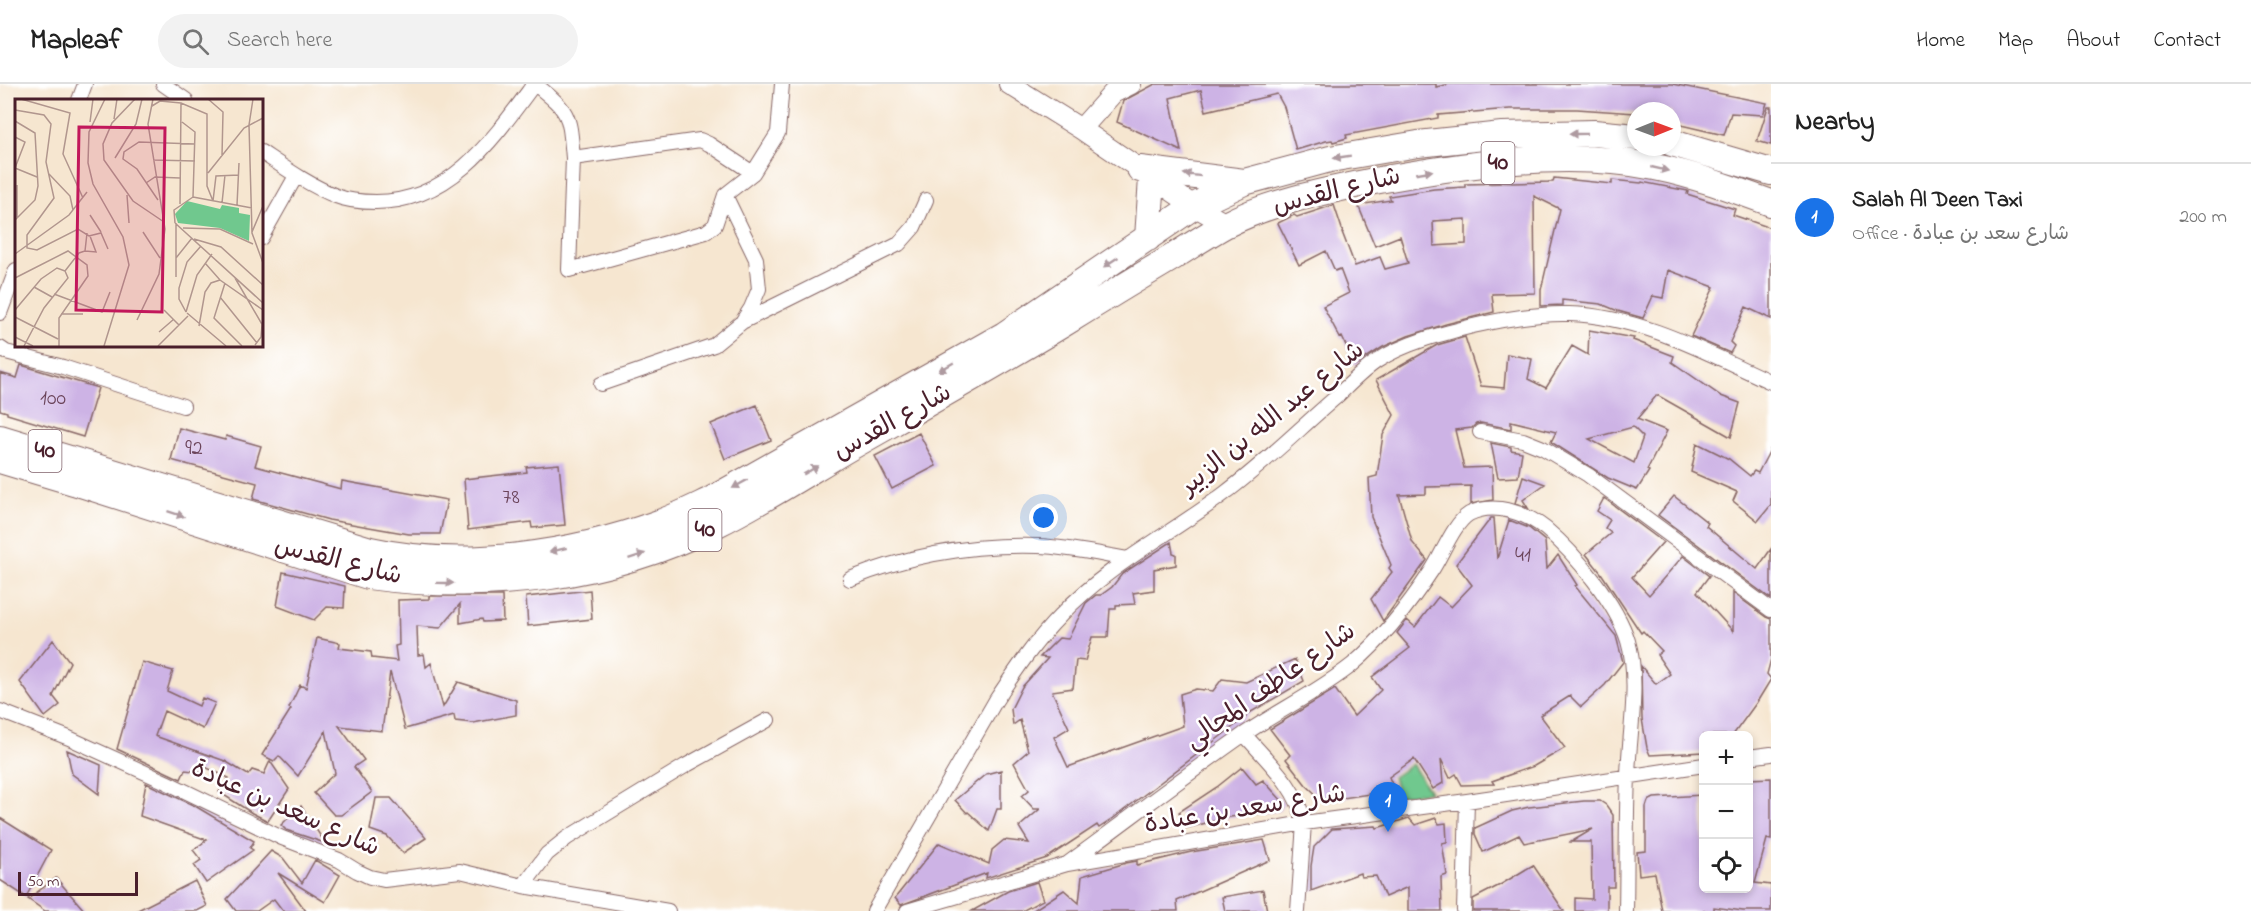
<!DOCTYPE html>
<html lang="en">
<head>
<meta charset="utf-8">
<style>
  :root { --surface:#fff; --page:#f2f2f2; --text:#222; --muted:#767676; --line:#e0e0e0; --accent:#1a73e8 }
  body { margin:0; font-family:"Indie Flower","Playpen Sans Arabic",sans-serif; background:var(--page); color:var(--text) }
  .controls { position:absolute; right:18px; bottom:18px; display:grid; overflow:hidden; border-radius:9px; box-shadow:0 3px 9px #0003 }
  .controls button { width:54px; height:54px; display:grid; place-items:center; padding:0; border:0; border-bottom:2px solid var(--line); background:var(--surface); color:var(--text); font:30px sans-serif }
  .compass { position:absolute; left:1627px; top:18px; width:54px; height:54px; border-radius:50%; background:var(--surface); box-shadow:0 3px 9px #0003; rotate:89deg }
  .scale { position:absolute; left:18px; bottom:15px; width:120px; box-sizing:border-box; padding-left:6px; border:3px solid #4a1f2b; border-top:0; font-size:16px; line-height:21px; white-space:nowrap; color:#4a1f2b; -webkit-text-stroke:4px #fff; paint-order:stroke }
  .you { position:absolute; left:1044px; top:434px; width:21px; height:21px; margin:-15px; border:4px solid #fff; border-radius:50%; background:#1a73e8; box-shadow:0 0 0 9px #1a73e833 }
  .badge { display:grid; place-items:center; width:39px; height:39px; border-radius:50%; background:var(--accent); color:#fff; font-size:20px; font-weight:700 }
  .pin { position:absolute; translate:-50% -50px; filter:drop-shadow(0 2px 3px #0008) }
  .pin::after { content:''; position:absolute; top:32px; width:21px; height:18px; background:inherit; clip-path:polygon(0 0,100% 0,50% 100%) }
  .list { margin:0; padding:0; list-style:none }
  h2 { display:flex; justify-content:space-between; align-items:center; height:78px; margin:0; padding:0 24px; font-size:26px }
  h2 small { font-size:20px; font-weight:400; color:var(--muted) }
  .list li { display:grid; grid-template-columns:39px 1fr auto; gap:18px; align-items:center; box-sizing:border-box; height:108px; padding:0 24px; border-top:2px solid var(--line) }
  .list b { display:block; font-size:22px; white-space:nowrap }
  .list p { margin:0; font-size:20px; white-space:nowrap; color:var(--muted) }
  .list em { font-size:20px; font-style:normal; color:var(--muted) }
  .icon { flex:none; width:33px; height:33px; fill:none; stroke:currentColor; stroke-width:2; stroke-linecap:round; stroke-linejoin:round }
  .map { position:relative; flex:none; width:1771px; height:827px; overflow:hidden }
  header { display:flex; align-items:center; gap:36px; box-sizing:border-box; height:84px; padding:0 30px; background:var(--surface); border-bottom:2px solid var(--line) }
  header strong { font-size:28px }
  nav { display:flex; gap:33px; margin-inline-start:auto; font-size:21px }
  .search { width:420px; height:54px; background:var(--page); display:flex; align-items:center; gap:15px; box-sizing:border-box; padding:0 21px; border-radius:33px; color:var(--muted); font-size:22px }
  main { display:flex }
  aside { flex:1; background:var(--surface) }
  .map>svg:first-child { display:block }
  .park { fill:#70c88e; stroke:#5d745c; stroke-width:1.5 }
  .building { fill:#cdb3e5; fill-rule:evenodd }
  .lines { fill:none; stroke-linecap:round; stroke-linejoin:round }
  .street-casing { stroke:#866565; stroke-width:16 }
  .secondary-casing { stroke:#866565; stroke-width:22 }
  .highway-casing { stroke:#866565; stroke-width:28 }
  .street { stroke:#fff; stroke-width:14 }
  .secondary { stroke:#fff; stroke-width:20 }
  .highway { stroke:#fff; stroke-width:26 }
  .oneway { fill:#ae9aa0 }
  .labels { text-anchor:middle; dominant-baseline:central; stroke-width:5; stroke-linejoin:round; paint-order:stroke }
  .number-label { font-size:22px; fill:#6b445a }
  .shield { fill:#fff; stroke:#80626b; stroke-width:1.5 }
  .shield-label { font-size:24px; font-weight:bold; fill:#4a1f2b }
  .street-label { font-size:26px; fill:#4a1f2b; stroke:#fff }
  .inset-road { fill:none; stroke:#b1968e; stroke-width:1.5 }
  .view { fill:#c2185b; fill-opacity:0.15; stroke:#c2185b; stroke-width:3 }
  .inset-edge { fill:none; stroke:#4a1f2b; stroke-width:3 }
</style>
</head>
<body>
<header>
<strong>Mapleaf</strong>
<div class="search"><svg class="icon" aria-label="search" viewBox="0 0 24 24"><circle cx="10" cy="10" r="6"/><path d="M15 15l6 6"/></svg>Search here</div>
<nav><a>Home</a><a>Map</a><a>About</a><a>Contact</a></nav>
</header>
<main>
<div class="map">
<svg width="1771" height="827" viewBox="0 0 1771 827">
  <rect width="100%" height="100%" fill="#fff"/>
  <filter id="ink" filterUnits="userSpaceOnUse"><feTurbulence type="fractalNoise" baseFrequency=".0167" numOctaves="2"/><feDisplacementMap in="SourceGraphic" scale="12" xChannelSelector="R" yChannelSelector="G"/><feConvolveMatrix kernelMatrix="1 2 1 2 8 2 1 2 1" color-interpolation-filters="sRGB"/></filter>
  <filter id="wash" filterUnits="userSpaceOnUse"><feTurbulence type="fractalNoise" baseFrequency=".008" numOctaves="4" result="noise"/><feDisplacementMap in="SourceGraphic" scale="24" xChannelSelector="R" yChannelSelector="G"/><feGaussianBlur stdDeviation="1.35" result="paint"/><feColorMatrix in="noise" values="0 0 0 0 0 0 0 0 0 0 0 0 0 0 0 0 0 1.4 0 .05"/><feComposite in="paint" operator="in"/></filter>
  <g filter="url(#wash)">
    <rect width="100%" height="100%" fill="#f6e6d0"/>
    <path class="park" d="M1412,680l18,28 -32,4 -5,-19z"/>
    <g id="blocks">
      <path class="building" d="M1155,0h281v3l14,-3h222l95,19 -4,12 -32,-2 -7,22 -52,-12v-12h-36l-1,2 -58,-4h-67l-72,6v3l-92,17 1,3 -14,4 -1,-2 -6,1 -30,9 -12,-43 -7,-13 -71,17 -5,-21 -31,8 11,53 -64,-29 6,-21z
        M1768,23h3v38l-14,-4z
        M1554,94l58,6v-4l29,3 1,-1 46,9 -1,3 48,15 -2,6 38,13v91l-25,-12 -16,35 4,4 -4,7 -39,-17 23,-49 -46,-17 -5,28 -10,-2 -10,22 -25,-7 -17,-7 -39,-4v5l-21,1v-16l19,-81 -26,-13 1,97 -43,1 2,18 -48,12 -38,12 -25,11 -28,18 -13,-28 -2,1 -17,-32 26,-13 -9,-24 -5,2 -9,-20 -27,14 -21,-42 16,-8 3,2 37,-12 9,27h-1l13,34 25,-9 5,12 23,-6 -8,-27 -25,10 -17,-41 33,-5 -2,-4 45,-7 31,-2v-3l88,-2zM1466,135v25l-32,2 -1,-25z
        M1589,246l45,8 -1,2 41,16 -2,6 49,34 19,7 -9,34 -74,-42 -20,24 30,12 -20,39 2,1 -12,19 -29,-12 -57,-36 5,-10 -45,-11v8l-30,-6 -5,1 -4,4 -17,2 9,38 28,-1 1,33 -22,4v-18l-45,1v7l-27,1 13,47 15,18 -44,61 -12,-22 21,-27 -3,-4 2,-3 -20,-48 -2,-39 8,-2 6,-41 11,-20 -18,-35 61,-35 28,-8 16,49 23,2 3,-34 25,5 -4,20 18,9 26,-42 16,9zM1633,343l10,10 -9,26 -45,-24z
        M21,281l77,23 -15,49 -76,-23v-2l-7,-2v-37l17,5z
        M757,321l14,35 -46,19 -14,-35z
        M179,344l46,12 1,-4 35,10 -6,20 86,23 1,-8 105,19 -7,34h-31l-80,-14 -76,-21 4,-16 -86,-23z
        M919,349l17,33 -44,23 -17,-33z
        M1491,359l20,4v3l11,2 -4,25 -20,1z
        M1697,359l32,16 21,17 4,-5 4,2 13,-25v57l-13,16 -25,-20 4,-9 -46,-20z
        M559,380l6,61 -33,3 -1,-6 -63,8 -4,-51 63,-7 -1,-5z
        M1523,392l22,8 -22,16 5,8 -13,-5z
        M1674,412l34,27 -2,3 51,43 14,-20v50l-113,-84z
        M1604,414l59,44 -31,35 17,18 34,-39 26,20 -12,16 36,39v-38l33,24 5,2v40l-4,15 4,5 -14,23 -24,33h-29v17l-54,3 -3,-7 -5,-29 -1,-53 15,18 14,-10 -13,-19 5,-4 -19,-20 -2,2 -40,-60 -15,-19 25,-21 -6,-5 5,-8 -13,-9z
        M1491,434h3l3,41 12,-39 20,8 16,13 2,28 11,-14 19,30 -2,1 41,50 7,26 -18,23 -24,22 -11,-11 -30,19 25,33 -31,18 -42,15 2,3 -32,1 -6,-11 -6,4 -9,-19 2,24 -10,6 -19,-30 -25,18 7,17 -26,2 -1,-2 -46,7 -17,-16 -20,-26 4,-4 -20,-26 65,-40 19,27 27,-26 -9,-13 38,-29 -13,-15 10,-13 8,7 23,-30 13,10 21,-22 -16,-21z
        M1171,458l2,11 3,1v11l-22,4v21l-21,3 2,11 -19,1v4h-6l-2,28h-16l-7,24 -9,-1 -3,28 -21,3 17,37 -15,9 14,30 115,-41 -3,-32 16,-5 17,2 9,-12 24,3 49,-23 9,22 -58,34v2l-135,103 -12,8 -2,-3 -50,33 -61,20 1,-5 -86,32 -6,-7 44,-55 50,21 3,-14 12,-10 25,3 -10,-16 21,-18h-6l-12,-13 7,-6 -15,-27 14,-12 -8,-31 -7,5 -2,-16 11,-22 26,-29 -8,-1 19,-19 9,1 18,-36 10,-8h5l11,-8 10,-13z
        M283,488l62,14 -1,22 -17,-1 -13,13 -37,-14z
        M590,506l2,29 -64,7 -2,-29z
        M429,512h73l1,25 -20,1 -1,-3 -22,4v-19l-20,24 -23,-2 1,29 6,-1 2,13 5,-4 12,44 15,-25 58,18v15l-43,8 -18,-2 -1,-6 -49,14 -15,-57 -8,59 -43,-5 25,34 -10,7 18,25 -31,23h-7l-20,-22 21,-20 -9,-42 -28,45 -19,-20 -5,5 -12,-6 29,-46 -2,-1 11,-23 6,3 11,-50 23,5 -1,5 32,4 1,6 25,3 -2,-15 4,-1 -1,-45 31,-1z
        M53,556l17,22 -17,34 7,9 -15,12 -25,-35z
        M142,578l31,9 -6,20 32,15 3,-8 13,5 -12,26 -39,-18 -9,25 70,25 23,14 4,-5 12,4 6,-13 19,28 -21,32 -16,-8 -33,-21 10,-14 -24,-11 -3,5 -17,-2 -4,9 -64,-30z
        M67,666l34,15 -2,29 -27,-20z
        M1242,683l14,17 7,-4 21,23 -5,8 -49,6 -44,11 -7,-16 38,-25z
        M1001,686v39h-4l-8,22 -21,-19 -1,1 -12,-13 31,-26z
        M1771,694v62l-4,-1 -12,44 16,2v26h-28l-29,-4v4h-52l-7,-38 -16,2 -2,-23 9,-1v-44l2,-6 6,-3 48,-3 2,93h45v-109z
        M146,699l49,23 59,35 -4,7 3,2 -47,33 -12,-18 7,-5 -8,-10 14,-10 -67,-24z
        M376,714h15l35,40 -23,15 -16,-17 -17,-6z
        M1584,717h16l6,4 7,10 1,72h-7v24h-32v-13l17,1 -1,-57h-20l22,-13 -69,14 -5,-8 -36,17 -8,-18v-6l37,-17 17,-4z
        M301,722l24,37 -39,-13 -5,-5z
        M0,734l51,32 -25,47 -26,-17z
        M1409,734l6,7 21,-7 3,6 7,-1 1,19 -5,1 5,32 -6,2 1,34h-34v-24l-23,10 -9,-21 -15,1 -1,-4 -49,18v-25l3,-19 18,-18 44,-3 1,2z
        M1264,756l6,20 -93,41 1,10h-146l32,-21 15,13 3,-27 44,-13 11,-2v4l54,-13z
        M271,767l12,7 19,25 13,-23 25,15 -15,27 -47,-29 28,38h-23l-9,-12 -17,12h-21l-9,-12z
        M1533,781l31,46h-91v-12l27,-14z
        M56,794l29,33h-40l-17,-12z
        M195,797l12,25 -10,5h-61z
        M1037,798l6,18 -21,11h-50l36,-20z
        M1263,806l4,21h-42l-3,-14z"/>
    </g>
  </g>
  <g filter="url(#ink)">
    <use href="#blocks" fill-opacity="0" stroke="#866565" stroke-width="1.5"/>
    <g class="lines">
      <defs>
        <path id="street" d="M163,0l23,16
          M535,0c36,29 34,30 38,74l127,-18 9,4 44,29
          M79,16l6,-16
          M261,68c24,16 48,33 75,44 12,5 27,6 40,6 75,0 118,-64 158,-118
          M573,74l-4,112 137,-38 9,-7 10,-30
          M261,154l35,-62
          M0,229l16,-43
          M744,237l155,-77 15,-17 12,-27
          M0,264l6,4 57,15 120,39
          M601,300l113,-39 28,-23 9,-14 8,-19 -3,-30 -31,-64 28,-22 25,-40 4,-49
          M1480,348l43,8 20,8 45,27 183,135
          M850,495c59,-24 124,-35 188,-33 30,1 61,8 90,13
          M0,627l69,27 97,44 116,56 57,22 18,11 13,6 14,3 76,-9 63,15 145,25
          M1244,650c23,27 54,53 60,89l-6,88
          M1748,673l23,-3
          M1067,780c59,-43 116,-87 176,-129 35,-24 75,-43 109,-70 32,-27 57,-60 80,-95 10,-15 22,-47 37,-56 25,-13 57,-1 77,15 30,25 71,76 82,112 12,40 1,94 0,135 -2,45 -1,90 -2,135
          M523,802l24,-32 20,-16 118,-72 83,-46
          M874,827l122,-211c20,-30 40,-60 65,-85 47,-50 110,-81 164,-122 39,-29 73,-63 110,-95 13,-12 27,-27 42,-37 27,-18 64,-27 96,-35 31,-7 64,-13 96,-12 72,2 138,39 202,68
          M907,827l160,-47 237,-41 163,-22 237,-36
          M1464,827l3,-110"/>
        <path id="secondary" d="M1009,0l72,45 113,77 32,18
          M1081,45l32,-36 18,-9"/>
        <path id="highway" d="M1672,59l99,29
          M1140,85l104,13
          M1148,154l4,-60
          M0,354l370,112c92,21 201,5 289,-27 17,-6 33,-14 50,-22l295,-166 190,-129 50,-24 86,-23 88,-15 84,-9 92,-2 42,4
          M0,376l84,25 284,91c118,16 240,3 347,-51 45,-22 88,-50 132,-76 72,-41 145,-82 216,-125 37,-23 73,-45 110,-67 17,-11 34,-22 52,-32 45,-23 95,-33 144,-43 89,-17 197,-33 286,-15 40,8 78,22 116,36"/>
      </defs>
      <use href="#street" class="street-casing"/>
      <use href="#secondary" class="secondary-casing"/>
      <use href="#highway" class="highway-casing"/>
      <use href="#street" class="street"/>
      <use href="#secondary" class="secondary"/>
      <use href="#highway" class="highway"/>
    </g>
    <defs><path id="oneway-solid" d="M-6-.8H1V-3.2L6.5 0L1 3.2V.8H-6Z" transform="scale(1.5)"/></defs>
    <g class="oneway">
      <use href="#oneway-solid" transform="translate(1578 50) rotate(179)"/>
      <use href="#oneway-solid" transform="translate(1342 73) rotate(171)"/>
      <use href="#oneway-solid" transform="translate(1660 85) rotate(13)"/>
      <use href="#oneway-solid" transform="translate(1424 88) rotate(-9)"/>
      <use href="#oneway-solid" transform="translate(1192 91) rotate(-173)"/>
      <use href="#oneway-solid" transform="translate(1111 178) rotate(146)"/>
      <use href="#oneway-solid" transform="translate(946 283) rotate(150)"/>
      <use href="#oneway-solid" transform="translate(811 386) rotate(-30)"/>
      <use href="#oneway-solid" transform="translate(740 400) rotate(151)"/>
      <use href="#oneway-solid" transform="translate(176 430) rotate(18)"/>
      <use href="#oneway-solid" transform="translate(558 466) rotate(166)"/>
      <use href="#oneway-solid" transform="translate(637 472) rotate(-18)"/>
      <use href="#oneway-solid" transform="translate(445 499) rotate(1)"/>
    </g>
  </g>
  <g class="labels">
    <g class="number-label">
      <text x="53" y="315">100</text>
      <text x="194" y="365">92</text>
      <text x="511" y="414">78</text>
      <text x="1523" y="472">41</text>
    </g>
    <g class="shield">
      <rect x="1481.5" y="58" width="33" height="42" rx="4.5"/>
      <rect x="28.5" y="346" width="33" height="42" rx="4.5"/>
      <rect x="688.5" y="425" width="33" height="42" rx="4.5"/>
    </g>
    <g class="shield-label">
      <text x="1498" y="79">40</text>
      <text x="45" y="367">40</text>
      <text x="705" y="446">40</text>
    </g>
    <g class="street-label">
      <text transform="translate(1337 108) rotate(-14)">شارع القدس</text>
      <text transform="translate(1273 335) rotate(-39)">شارع عبد الله بن الزبير</text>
      <text transform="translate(893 339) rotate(-29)">شارع القدس</text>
      <text transform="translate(338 478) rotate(14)">شارع القدس</text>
      <text transform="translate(1271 603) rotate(-35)">شارع عاطف المجالي</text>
      <text transform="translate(285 725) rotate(24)">شارع سعد بن عبادة</text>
      <text transform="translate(1245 726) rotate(-9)">شارع سعد بن عبادة</text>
    </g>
  </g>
  <g transform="translate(15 15)">
    <rect width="248" height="248" fill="#f6e6d0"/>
    <path d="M172,102l33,8 2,-4 17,3v5l11,2 -1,26 -29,-13 -42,-5 -3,-9z" fill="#70c88e"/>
    <path class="inset-road" d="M6,0l49,14 -7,41 20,44M120,0l-23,24 -9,21 1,16 29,41 31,21M193,0l15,13 -1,44M238,0l-4,26 3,108 11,30M137,7l8,-5 21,2 26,11v72l6,15M0,11l29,5 7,9 -5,38 8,36 -27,37v13l10,2 41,-21 11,7 12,-3 7,16M99,20l3,-20M0,22l20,12 3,53 -3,14 -20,20M75,23l3,-23M167,23l13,10 -2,65M0,38l10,5 -10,26M100,59l21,-34 6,-25M138,61l42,1M0,69l22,9M193,74l36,-45 19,-10M34,75l21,22 3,14M131,84l9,-6 25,1M2,86v33M112,96l2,28M178,98l59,11M143,101l-21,-31 -14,-10 1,-7 15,-10 56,2M198,102l3,-25 23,-1M207,104l3,-28M165,105l1,-101M222,106l2,-42M75,116l11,17M160,124l88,80M160,124l-1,-13 19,-13M161,124v54M168,129l37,1 33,15M128,133l17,26M237,133l11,-26M179,140l27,8 42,38M70,152l11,1 -6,-16M0,155l54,-39 18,-23M161,159l16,-20M190,164l15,17 43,30M50,172l14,-18 6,-2 2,-18M0,179l53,-27 19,14 1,11 -29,42v28M220,179l28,48M210,184l-11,35 28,28M19,188l18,10M39,195l48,18 8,-20M205,198l37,46M0,211l26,-31 16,-11 8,3M149,211l15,15M171,213l-7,-13v-11l8,-26 14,-16M171,213l11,-37 15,-21M172,214l39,33M46,215h22M0,218l43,22M122,221l22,-46 6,-45 -17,-105 5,-25M184,227l6,-34 6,-9 9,-3M144,233l15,-13M0,238l18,9M240,246l6,-8 1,-12M9,247l20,-38 24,-30 -3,-7M89,247l25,-81 -6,-28 -30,-53 -5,-21 1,-31 16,-33M143,247l30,-30"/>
    <path class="view" d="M64,28l86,1 -3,184 -86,-2z"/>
    <rect width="248" height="248" class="inset-edge"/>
  </g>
</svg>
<div class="controls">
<button>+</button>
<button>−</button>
<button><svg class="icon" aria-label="locate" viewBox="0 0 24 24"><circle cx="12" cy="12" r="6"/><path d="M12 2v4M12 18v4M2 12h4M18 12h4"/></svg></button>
</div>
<svg class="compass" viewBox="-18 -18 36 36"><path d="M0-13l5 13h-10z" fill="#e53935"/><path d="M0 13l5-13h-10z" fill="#767676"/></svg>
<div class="scale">50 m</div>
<div class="you"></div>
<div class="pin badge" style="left:1388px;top:748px">1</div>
</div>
<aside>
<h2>Nearby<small></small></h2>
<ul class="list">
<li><span class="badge">1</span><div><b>Salah Al Deen Taxi</b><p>Office · شارع سعد بن عبادة</p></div><em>200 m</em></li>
</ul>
</aside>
</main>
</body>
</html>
